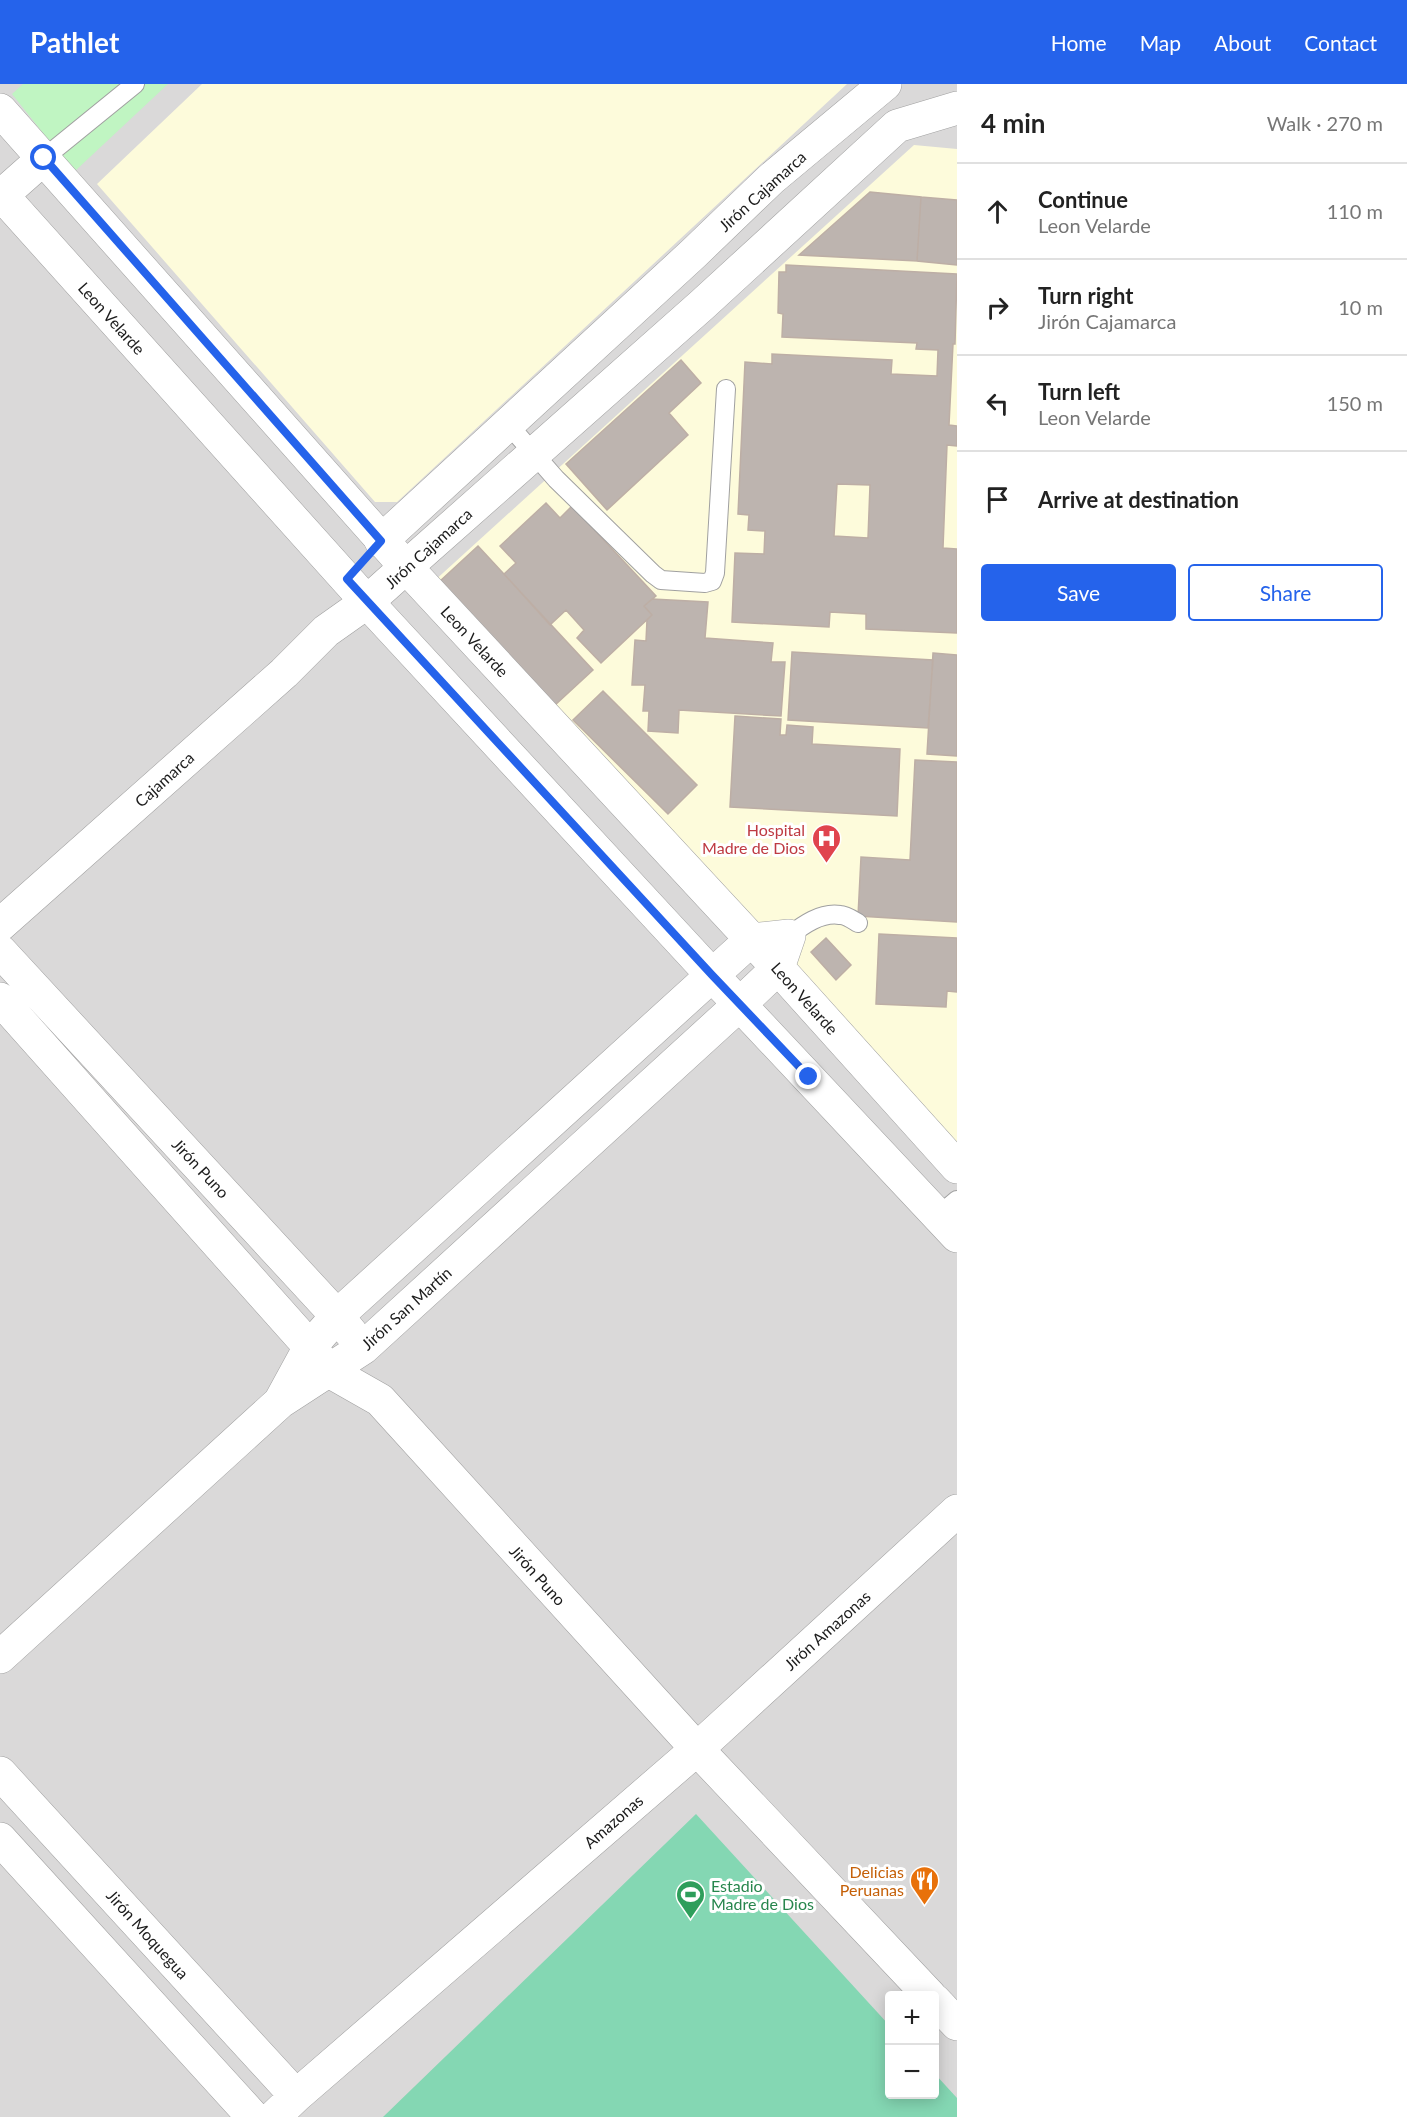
<!DOCTYPE html>
<html lang="en">
<head>
<meta charset="utf-8">
<style>
  :root { --surface:#fff; --page:#f6f6f6; --text:#222; --muted:#767676; --line:#e0e0e0; --accent:#2563eb }
  body { margin:0; font-family:Lato,sans-serif; background:var(--page); color:var(--text) }
  .controls { position:absolute; right:18px; bottom:18px; display:grid; overflow:hidden; border-radius:6px; box-shadow:0 3px 15px #0003 }
  .controls button { width:54px; height:54px; display:grid; place-items:center; padding:0; border:0; border-bottom:2px solid var(--line); background:var(--surface); color:var(--text); font:30px sans-serif }
  .stop { position:absolute; width:18px; height:18px; margin:-14px; border:4px solid #2563eb; border-radius:50%; background:#fff }
  .stop.end { background:#2563eb; border-color:#fff; box-shadow:0 2px 6px #0008 }
  .list { margin:0; padding:0; list-style:none }
  h2 { display:flex; justify-content:space-between; align-items:center; height:78px; margin:0; padding:0 24px; font-size:26px }
  h2 small { font-size:20px; font-weight:400; color:var(--muted) }
  .list li { display:grid; grid-template-columns:39px 1fr auto; gap:18px; align-items:center; box-sizing:border-box; height:96px; padding:0 24px; border-top:2px solid var(--line) }
  .list b { display:block; font-size:22px; white-space:nowrap }
  .list p { margin:0; font-size:20px; white-space:nowrap; color:var(--muted) }
  .list em { font-size:20px; font-style:normal; color:var(--muted) }
  .actions { display:flex; gap:12px; padding:18px 24px }
  .actions a { flex:1; padding:14px 0; border:2px solid var(--accent); border-radius:6px; text-align:center; font-size:21px; color:var(--accent) }
  .actions .main { background:var(--accent); color:#fff }
  .icon { flex:none; width:33px; height:33px; fill:none; stroke:currentColor; stroke-width:2; stroke-linecap:round; stroke-linejoin:round }
  .map { position:relative; flex:none; width:957px; height:2033px; overflow:hidden }
  header { display:flex; align-items:center; gap:36px; box-sizing:border-box; height:84px; padding:0 30px; background:var(--accent); color:#fff }
  header strong { font-size:28px }
  nav { display:flex; gap:33px; margin-inline-start:auto; font-size:21px }
  main { display:flex }
  aside { flex:1; background:var(--surface) }
  .map>svg:first-child { display:block }
  .residential { fill:#dad9d9; fill-rule:evenodd }
  .education { fill:#fdfbdb }
  .park { fill:#c0f5c2 }
  .pitch { fill:#84d7b3 }
  .building { fill:#bdb4af; stroke:#bdaea5; stroke-width:1.5; fill-rule:evenodd }
  .lines { fill:none; stroke-linecap:round; stroke-linejoin:round }
  .service-casing { stroke:#a0a0a0; stroke-width:20 }
  .minor-casing { stroke:#a0a0a0; stroke-width:34 }
  .tertiary-casing { stroke:#a0a0a0; stroke-width:34 }
  .service { stroke:#fff; stroke-width:18 }
  .minor { stroke:#fff; stroke-width:33 }
  .tertiary { stroke:#fff; stroke-width:33 }
  .route { stroke:#2563eb; stroke-width:8 }
  .labels { text-anchor:middle; dominant-baseline:central; stroke-width:6; stroke-linejoin:round; paint-order:stroke }
  .street-label { font-size:16px; fill:#1c1c1c; stroke:#fff }
  .health-label { font-size:16px; fill:#be3a42; stroke:#fff; text-anchor:end }
  .food-label { font-size:16px; fill:#c56008; stroke:#fff; text-anchor:end }
  .leisure-label { font-size:16px; fill:#27864d; stroke:#fff; text-anchor:start }
</style>
</head>
<body>
<header>
<strong>Pathlet</strong>
<nav><a>Home</a><a>Map</a><a>About</a><a>Contact</a></nav>
</header>
<main>
<div class="map">
<svg width="957" height="2033" viewBox="0 0 957 2033">
  <rect width="100%" height="100%" fill="#ede8e2"/>
  <path class="residential" d="M0,0h957v2033h-957zM890,1912h44v98h-44z"/>
  <path class="education" d="M202,0h645l-450,418h-22l-278,-318z
    M914,61l43,4v995l-525,-561z"/>
  <path class="park" d="M23,0h145l-94,88 -62,-78z"/>
  <path class="pitch" d="M696,1730l193,211 1,69h44l1,-20 22,24v19h-574z"/>
  <path class="building" d="M870,108l51,5 -4,64 -118,-6z
    M921,113l36,3v65l-40,-4z
    M786,181l171,9 -2,70h-2l-4,81 8,1v20l-10,-1 -4,103 14,1v84l-91,-4v-15l-36,-2 -1,15 -97,-5 3,-69 29,1 1,-23 -17,-1 1,-15 -11,-1 7,-152 27,2v-10l120,6 -1,14 46,2 1,-26 -22,-1 1,-6 -135,-6 1,-23 -5,-1 1,-41h7zM837,400l33,1 -2,53 -34,-2z
    M681,276l20,23 -32,30 19,22 -81,75 -41,-46z
    M546,419l14,15 12,-12 84,90 -12,10 8,9 -51,48 -24,-25 7,-8 -18,-20 -16,15 -46,-51 12,-11 -16,-17z
    M478,462l115,124 -39,36 -115,-124z
    M652,515l56,3 -3,36 68,5 -2,19h14l-4,54 -102,-6 -1,23 -30,-2 1,-20h-6l2,-26h-13l3,-45 11,1 1,-21 5,-5 -8,-9z
    M792,568l141,8 -5,68 -140,-8z
    M933,569l24,2v101l-30,-2z
    M603,607l94,94 -29,29 -95,-94z
    M735,632l46,3 -1,16h6l1,-10 26,2 -1,17 88,5 -3,67 -167,-9z
    M915,676l42,2v160l-99,-6 3,-59 49,3z
    M879,850l78,4v54l-10,-1 -1,16 -70,-3z
    M826,854l25,27 -15,15 -25,-28z"/>
  <g class="lines">
    <defs>
      <path id="service" d="M44,74l91,-74
        M507,339l49,56 97,95 8,6 44,3 7,-2 3,-8 11,-184
        M789,852c14,-11 32,-24 51,-21 6,0 13,5 18,8
        M938,1132l19,-16"/>
      <path id="minor" d="M957,24l-60,18 -194,178 -297,263 372,401 179,199
        M381,457l313,-288 77,-74 114,-95
        M367,518l345,373 245,261
        M0,867l337,365 14,17
        M0,915l310,348 19,24 51,29 317,349 260,-238
        M0,1573l280,-255 83,-54 377,-344 38,-36 11,-32 -38,4 -414,376 -27,31 -30,55
        M0,1689l296,323
        M0,1755l253,278
        M934,1916l23,24
        M274,2033l22,-21 401,-347 233,247"/>
      <path id="tertiary" d="M0,26l406,457 -39,35 -41,29 -42,42 -284,252
        M0,109l367,409
        M0,113l44,-39"/>
    </defs>
    <use href="#service" class="service-casing"/>
    <use href="#minor" class="minor-casing"/>
    <use href="#tertiary" class="tertiary-casing"/>
    <use href="#service" class="service"/>
    <use href="#minor" class="minor"/>
    <use href="#tertiary" class="tertiary"/>
  </g>
  <g class="lines">
    <path class="route" d="M44,74l337,383 -34,38 365,396 97,102"/>
  </g>
  <defs>
    <symbol id="hospital-pin" viewBox="-11 -11 22 30"><path d="M0 17L-7.5 6A9.5 9.5 0 1 1 7.5 6Z" fill="#e0444e" stroke="#fff"/><path d="M-5-5h3v3.5h4V-5h3V5h-3V1.5h-4V5h-3Z" fill="#fff"/></symbol>
    <symbol id="restaurant-pin" viewBox="-11 -11 22 30"><path d="M0 17L-7.5 6A9.5 9.5 0 1 1 7.5 6Z" fill="#e8710a" stroke="#fff"/><path d="M-5-6h1v4h1v-4h1v4h1v-4h1v5L-1.5 .5V6h-2V.5L-5-1ZM5-6V6H3V1.5H1.5Q1.5-4 5-6Z" fill="#fff"/></symbol>
    <symbol id="stadium-pin" viewBox="-11 -11 22 30"><path d="M0 17L-7.5 6A9.5 9.5 0 1 1 7.5 6Z" fill="#2e9e5b" stroke="#fff"/><path d="M0-5a6.5 5 0 1 0 0 10a6.5 5 0 1 0 0-10ZM-3.5-1.8h7v3.6h-7Z" fill="#fff"/></symbol>
  </defs>
  <g fill-rule="evenodd">
    <use href="#hospital-pin" x="810" y="738" width="33" height="45"/>
    <use href="#restaurant-pin" x="908" y="1780" width="33" height="45"/>
    <use href="#stadium-pin" x="674" y="1794" width="33" height="45"/>
  </g>
  <g class="labels">
    <g class="street-label">
      <text transform="translate(762 107) rotate(-42)">Jirón Cajamarca</text>
      <text transform="translate(112 234) rotate(48)">Leon Velarde</text>
      <text transform="translate(428 464) rotate(-42)">Jirón Cajamarca</text>
      <text transform="translate(475 557) rotate(47)">Leon Velarde</text>
      <text transform="translate(164 695) rotate(-42)">Cajamarca</text>
      <text transform="translate(805 914) rotate(48)">Leon Velarde</text>
      <text transform="translate(201 1084) rotate(47)">Jirón Puno</text>
      <text transform="translate(406 1224) rotate(-42)">Jirón San Martín</text>
      <text transform="translate(538 1491) rotate(48)">Jirón Puno</text>
      <text transform="translate(827 1546) rotate(-42)">Jirón Amazonas</text>
      <text transform="translate(613 1737) rotate(-41)">Amazonas</text>
      <text transform="translate(148 1850) rotate(48)">Jirón Moquegua</text>
    </g>
    <g class="health-label">
      <text x="805" y="745">Hospital<tspan x="805" dy="18">Madre de Dios</tspan></text>
    </g>
    <g class="food-label">
      <text x="904" y="1787">Delicias<tspan x="904" dy="18">Peruanas</tspan></text>
    </g>
    <g class="leisure-label">
      <text x="711" y="1801">Estadio<tspan x="711" dy="18">Madre de Dios</tspan></text>
    </g>
  </g>
</svg>
<div class="controls">
<button>+</button>
<button>−</button>
</div>
<div class="stop" style="left:44px;top:74px"></div>
<div class="stop end" style="left:809px;top:993px"></div>
</div>
<aside>
<h2>4 min<small>Walk · 270 m</small></h2>
<ul class="list">
<li><svg class="icon" aria-label="ahead" viewBox="0 0 24 24"><path d="M12 20V5M6 11l6-6 6 6"/></svg><div><b>Continue</b><p>Leon Velarde</p></div><em>110 m</em></li>
<li><svg class="icon" aria-label="right" viewBox="0 0 24 24"><path d="M7 20v-9h11M14 6l5 5-5 5"/></svg><div><b>Turn right</b><p>Jirón Cajamarca</p></div><em>10 m</em></li>
<li><svg class="icon" aria-label="left" viewBox="0 0 24 24"><path d="M17 20v-9H6M10 6l-5 5 5 5"/></svg><div><b>Turn left</b><p>Leon Velarde</p></div><em>150 m</em></li>
<li><svg class="icon" aria-label="arrive" viewBox="0 0 24 24"><path d="M6 21V4h12l-3 4 3 4H6"/></svg><div><b>Arrive at destination</b></div></li>
</ul>
<div class="actions"><a class="main">Save</a><a>Share</a></div>
</aside>
</main>
</body>
</html>
